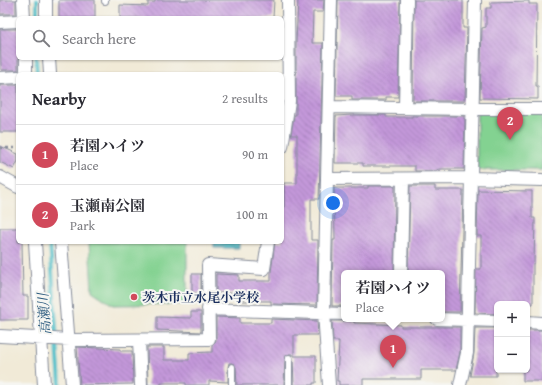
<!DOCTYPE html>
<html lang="en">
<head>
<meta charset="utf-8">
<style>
  :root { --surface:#fff; --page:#f2f2f3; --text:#2b2b33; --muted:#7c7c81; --line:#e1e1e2; --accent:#d1495b }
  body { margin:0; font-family:"Gentium Book Plus","Noto Serif JP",serif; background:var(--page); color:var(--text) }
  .controls { position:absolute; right:12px; bottom:12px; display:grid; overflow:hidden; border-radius:6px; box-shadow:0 1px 3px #0004 }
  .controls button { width:36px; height:36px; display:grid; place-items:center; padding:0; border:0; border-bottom:1px solid var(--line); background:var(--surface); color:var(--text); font:20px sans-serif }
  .you { position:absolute; left:333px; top:203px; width:14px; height:14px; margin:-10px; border:3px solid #fff; border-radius:50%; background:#1a73e8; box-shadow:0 0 0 6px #1a73e833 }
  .badge { display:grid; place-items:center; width:26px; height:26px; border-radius:50%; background:var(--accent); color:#fff; font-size:13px; font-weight:700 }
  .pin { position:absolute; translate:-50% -33px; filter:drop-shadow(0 1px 2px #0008) }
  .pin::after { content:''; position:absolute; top:21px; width:14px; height:12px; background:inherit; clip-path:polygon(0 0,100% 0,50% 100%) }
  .popup { position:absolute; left:341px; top:270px; width:104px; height:52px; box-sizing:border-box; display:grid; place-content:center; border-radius:6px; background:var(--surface); filter:drop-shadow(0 1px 3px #0005); font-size:13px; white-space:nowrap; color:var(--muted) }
  .popup b { font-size:15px; color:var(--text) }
  .popup::after { content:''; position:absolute; left:50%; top:100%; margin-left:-8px; border:8px solid transparent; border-top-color:var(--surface) }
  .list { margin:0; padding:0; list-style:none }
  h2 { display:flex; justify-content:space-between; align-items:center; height:52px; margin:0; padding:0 16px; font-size:17px }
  h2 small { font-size:13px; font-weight:400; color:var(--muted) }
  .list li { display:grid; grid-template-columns:26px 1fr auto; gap:12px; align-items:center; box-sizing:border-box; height:60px; padding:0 16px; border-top:1px solid var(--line) }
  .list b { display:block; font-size:15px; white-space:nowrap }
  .list p { margin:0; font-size:13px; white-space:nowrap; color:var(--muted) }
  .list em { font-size:13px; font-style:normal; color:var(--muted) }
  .icon { flex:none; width:22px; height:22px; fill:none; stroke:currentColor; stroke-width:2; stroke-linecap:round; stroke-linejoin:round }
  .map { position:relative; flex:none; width:542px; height:385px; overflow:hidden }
  .search { position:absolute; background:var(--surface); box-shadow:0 1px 3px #0004; left:16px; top:16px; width:268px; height:44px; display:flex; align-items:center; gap:10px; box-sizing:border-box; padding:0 14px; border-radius:6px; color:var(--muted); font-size:15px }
  .panel { position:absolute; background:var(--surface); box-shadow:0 1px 3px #0004; left:16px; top:72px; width:268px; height:172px; border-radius:6px }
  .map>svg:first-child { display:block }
  .park { fill:#83d291; stroke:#4f8078 }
  .water { fill:url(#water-waves); stroke:#367794 }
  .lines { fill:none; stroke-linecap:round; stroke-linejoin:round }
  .stream { stroke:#51bfc9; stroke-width:4 }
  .building { fill:url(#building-back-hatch) }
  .service-casing { stroke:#868c9a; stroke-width:8 }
  .minor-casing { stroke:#868c9a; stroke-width:14 }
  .path { stroke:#868c9a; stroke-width:2.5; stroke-dasharray:3 3; stroke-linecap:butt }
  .service { stroke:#fff; stroke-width:6 }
  .minor { stroke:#fff; stroke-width:12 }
  .poi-dot { fill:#d1495b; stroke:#f6f6f2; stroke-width:1.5 }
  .labels { text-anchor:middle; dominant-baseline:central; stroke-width:4; stroke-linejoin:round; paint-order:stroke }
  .poi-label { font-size:13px; font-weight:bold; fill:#1b2f5e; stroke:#f6f6f2; text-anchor:start }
  .water-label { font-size:14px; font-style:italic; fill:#2b5a7e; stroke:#f6f6f2 }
</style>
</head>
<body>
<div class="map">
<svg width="542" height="385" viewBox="0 0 542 385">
  <defs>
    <pattern id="water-waves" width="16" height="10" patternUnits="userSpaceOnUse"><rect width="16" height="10" fill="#51bfc9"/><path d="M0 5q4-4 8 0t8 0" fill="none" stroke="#429ca6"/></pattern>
    <pattern id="building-back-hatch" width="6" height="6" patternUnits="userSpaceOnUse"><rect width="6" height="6" fill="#c498da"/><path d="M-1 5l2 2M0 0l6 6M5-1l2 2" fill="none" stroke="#9e7cb4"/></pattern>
  </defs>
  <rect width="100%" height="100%" fill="#f6f6f2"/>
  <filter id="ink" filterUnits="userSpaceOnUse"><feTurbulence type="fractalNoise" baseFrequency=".025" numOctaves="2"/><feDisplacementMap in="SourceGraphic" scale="8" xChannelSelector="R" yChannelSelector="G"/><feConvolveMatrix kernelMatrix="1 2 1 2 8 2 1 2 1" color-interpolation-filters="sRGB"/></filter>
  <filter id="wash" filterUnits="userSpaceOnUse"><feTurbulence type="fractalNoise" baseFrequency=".012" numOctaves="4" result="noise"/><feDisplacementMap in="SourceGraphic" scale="16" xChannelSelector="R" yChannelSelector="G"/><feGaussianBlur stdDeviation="0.9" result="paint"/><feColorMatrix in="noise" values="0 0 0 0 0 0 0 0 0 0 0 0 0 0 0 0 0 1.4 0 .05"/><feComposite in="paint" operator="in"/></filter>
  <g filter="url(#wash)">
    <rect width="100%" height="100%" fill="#f1ead7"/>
    <path class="park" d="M477,111h65v59h-65z
      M89,242h98v62l-74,1 -21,-14z"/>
    <path class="water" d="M214,242h25v6h-25z"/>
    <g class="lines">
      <path class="stream" d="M37,18v-18
        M36,58l1,16
        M50,242l10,143"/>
    </g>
    <g id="blocks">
      <path class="building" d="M0,0h16v14h-16z
        M59,0h36v18h-36z
        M155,0h119l-1,18h-153v-13l28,1v-4h7z
        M298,0h26l-1,12h-10l-1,31h11l-4,156h-8v41h7l-1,65 -46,-1v-3h-28v-8h-27v-19l23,1v6h32v-9l4,-30h7v-35h2v-24h13v-48h-6l3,-20h2v-72z
        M338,0h62l-2,97h-12v3h-34v-4h-16z
        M414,0h49v28h4l-2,70h-1v3h-51z
        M529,1v3h8l-1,82h2v13l-58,-1 2,-70 4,-1v-19h5v-6z
        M0,29h18v41h-17z
        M0,85h18v47h-18z
        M352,115h34v2h26v-1h52v3h1l-1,50h-25l-4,2h-20v-5h-52v-3h-28l1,-47z
        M0,146l18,8v7l-4,8 -14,-7z
        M368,186h27l-1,87h-50v33h-12l1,-66h2l-1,-52h34z
        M410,186h25v4h28l-3,122h-18v-39h-34z
        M478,190l54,1v27h3l-1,45h-1v41h-36v10l-22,-1 1,-44h5v-33h-4z
        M0,228h18v14h4l1,54h5v24h-28z
        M192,274h9v19h-9z
        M191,312h10v20l-44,-2v-13l34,1z
        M216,317l24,1v5h31v-4l46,2 1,14h-24v21h22v27h-3v2h-19l-1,-27 -1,-4h-3l-4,4 -1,27h-47l-1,-18 -4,-4h-3l-1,4v15l-19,-1v4h-23v-2h-25v2h-13l-1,-38h17v13h25v-7l23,-1v-6l3,-3 1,-4z
        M332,321h22v2l47,2v2h59v25l-4,18h-35v9h-58v6h-24v-4h-2l2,-40h-6z
        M475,328h22l-1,48h-26l4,-23z
        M527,330h15v51h-19v-11h4z
        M77,347l43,2v2h12l1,33 -53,1z"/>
    </g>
  </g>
  <g filter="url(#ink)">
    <use href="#blocks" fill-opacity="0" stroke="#868c9a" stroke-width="1"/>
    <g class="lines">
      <defs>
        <path id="service" d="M105,1v-1
          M232,385v-18
          M289,385v-27"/>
        <path id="minor" d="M23,0l1,18
          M46,0v18
          M0,22l18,-1
          M26,58v16
          M49,58l1,16
          M0,78l18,-1
          M329,107l143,2h70
          M405,108l2,-108
          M282,147l7,-46 -1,-101
          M0,177l18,10
          M327,179l144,-1 71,2
          M35,242l9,143
          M61,242l11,143
          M401,273l2,-94
          M208,309l136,5
          M437,319l60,2
          M527,322l15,1
          M0,336l70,4 139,-1 -1,-74 56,4 4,-27
          M139,340l2,45
          M329,385l-5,-73 7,-312
          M460,385l7,-32 8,-353"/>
      </defs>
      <use href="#service" class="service-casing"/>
      <use href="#minor" class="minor-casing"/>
      <path class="path" d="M0,148h18"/>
      <use href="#service" class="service"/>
      <use href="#minor" class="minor"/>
    </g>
  </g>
  <circle class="poi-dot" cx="134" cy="297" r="4"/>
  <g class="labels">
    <g class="poi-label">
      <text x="142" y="297">茨木市立水尾小学校</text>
    </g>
    <g class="water-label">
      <text transform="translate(44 314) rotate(-94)">高瀬川</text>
    </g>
  </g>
</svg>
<div class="controls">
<button>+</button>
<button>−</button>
</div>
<div class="you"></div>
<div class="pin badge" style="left:393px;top:368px">1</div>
<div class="popup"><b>若園ハイツ</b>Place</div>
<div class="pin badge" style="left:510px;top:140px">2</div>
<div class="search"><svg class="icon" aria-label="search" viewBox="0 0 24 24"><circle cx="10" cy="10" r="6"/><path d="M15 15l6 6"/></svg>Search here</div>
<section class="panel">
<h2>Nearby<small>2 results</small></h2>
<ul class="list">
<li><span class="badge">1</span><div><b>若園ハイツ</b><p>Place</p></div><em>90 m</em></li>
<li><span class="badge">2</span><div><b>玉瀬南公園</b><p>Park</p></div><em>100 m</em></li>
</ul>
</section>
</div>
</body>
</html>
